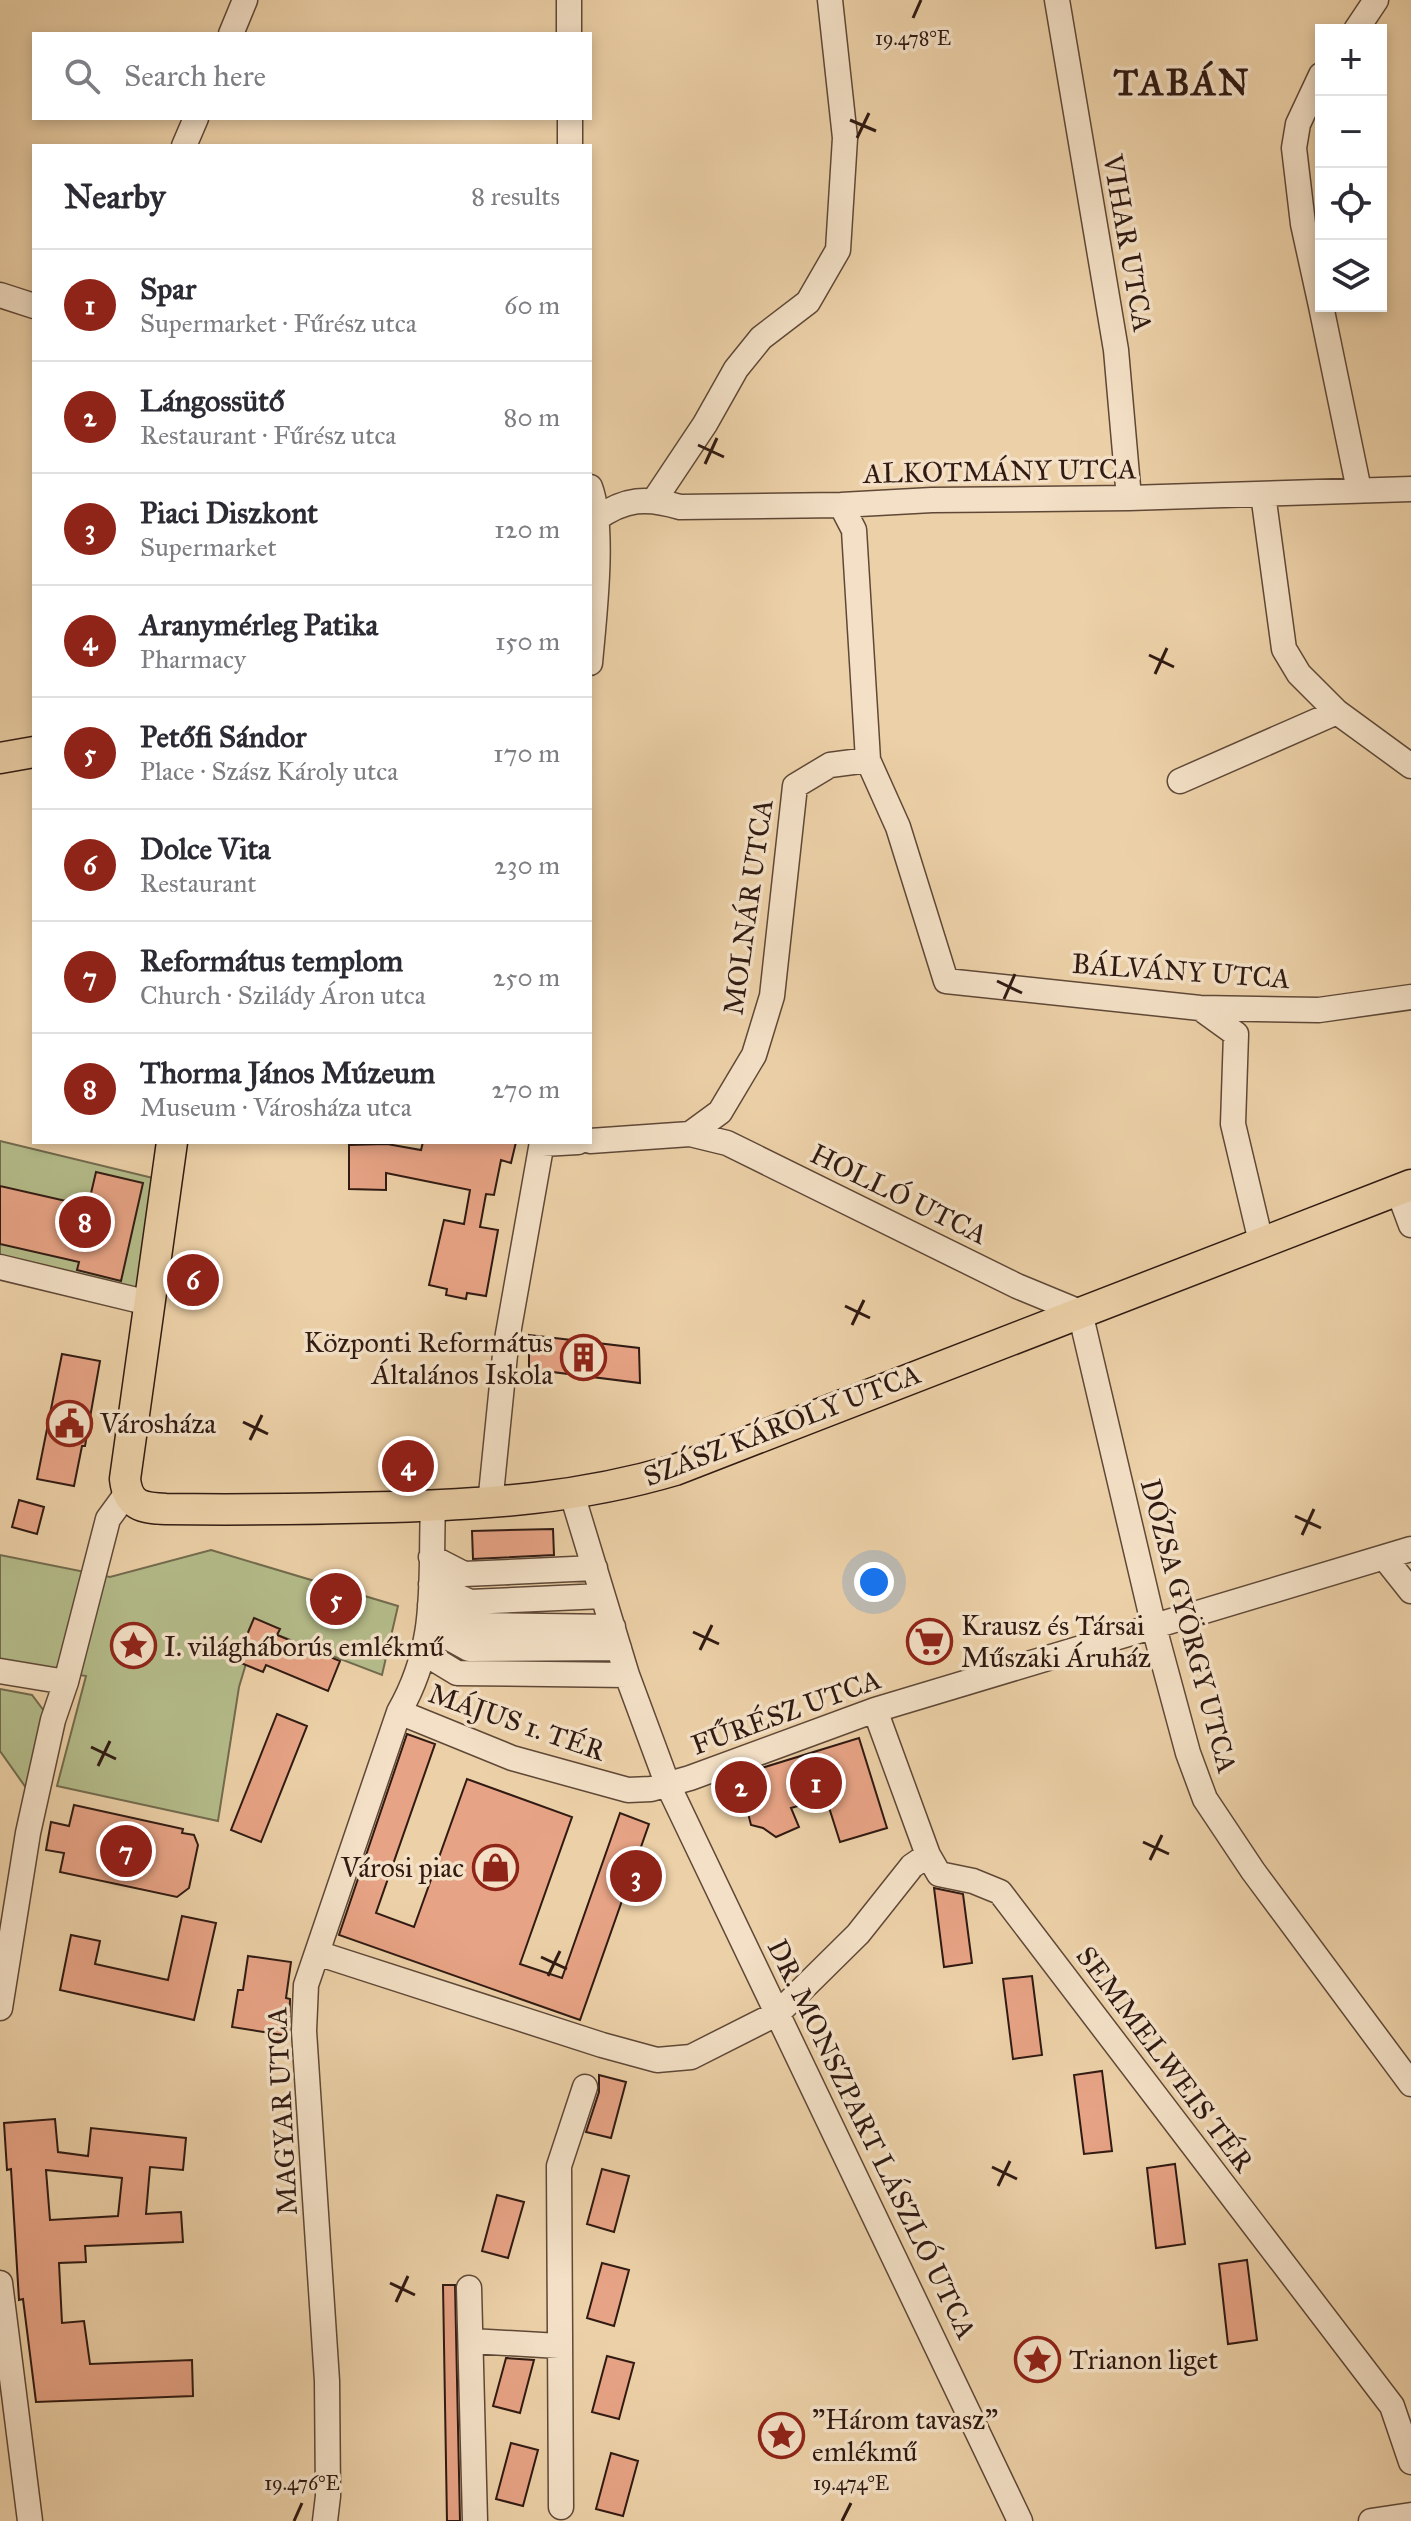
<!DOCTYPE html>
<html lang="en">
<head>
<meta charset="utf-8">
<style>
  :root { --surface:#fff; --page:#f7f7f7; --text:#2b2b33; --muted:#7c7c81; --line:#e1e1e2; --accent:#8f2418 }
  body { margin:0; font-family:"IM FELL Great Primer",serif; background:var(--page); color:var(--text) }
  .controls { position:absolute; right:24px; top:24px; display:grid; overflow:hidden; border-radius:0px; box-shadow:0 4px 12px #0003 }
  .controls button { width:72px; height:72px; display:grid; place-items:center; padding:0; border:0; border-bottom:2px solid var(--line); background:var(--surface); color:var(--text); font:40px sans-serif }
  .you { position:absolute; left:874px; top:1582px; width:28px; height:28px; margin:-20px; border:6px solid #fff; border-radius:50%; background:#1a73e8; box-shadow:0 0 0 12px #1a73e833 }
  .badge { display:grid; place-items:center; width:52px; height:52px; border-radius:50%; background:var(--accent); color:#fff; font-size:26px; font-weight:700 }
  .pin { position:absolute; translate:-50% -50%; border:4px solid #fff; box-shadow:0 2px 8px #0006 }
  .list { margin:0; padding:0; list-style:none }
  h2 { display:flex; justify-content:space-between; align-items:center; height:104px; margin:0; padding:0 32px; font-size:34px }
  h2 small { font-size:26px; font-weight:400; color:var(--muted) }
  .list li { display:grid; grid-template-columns:52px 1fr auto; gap:24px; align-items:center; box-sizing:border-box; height:112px; padding:0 32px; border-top:2px solid var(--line) }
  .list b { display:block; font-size:30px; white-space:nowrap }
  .list p { margin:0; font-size:26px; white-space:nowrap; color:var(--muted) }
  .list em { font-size:26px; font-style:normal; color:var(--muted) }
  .icon { flex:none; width:44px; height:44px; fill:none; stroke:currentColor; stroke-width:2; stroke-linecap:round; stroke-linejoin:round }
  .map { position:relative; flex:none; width:1411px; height:2521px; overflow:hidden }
  .search { position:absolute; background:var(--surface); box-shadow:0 4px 12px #0003; left:32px; top:32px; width:560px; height:88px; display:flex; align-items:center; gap:20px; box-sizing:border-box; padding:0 28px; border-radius:0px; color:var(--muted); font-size:30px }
  .panel { position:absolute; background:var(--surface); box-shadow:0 4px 12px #0003; left:32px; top:144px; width:560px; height:1000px; border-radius:0px }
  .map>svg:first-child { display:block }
  .green { fill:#b4bc8a; stroke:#726b4e; stroke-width:2 }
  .building { fill:#e7a385; stroke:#301a12; stroke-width:2; fill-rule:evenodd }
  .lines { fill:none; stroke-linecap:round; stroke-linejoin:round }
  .minor-casing { stroke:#5f4837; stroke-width:27 }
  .major-casing { stroke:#301a12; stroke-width:33 }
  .minor { stroke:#f3e0c6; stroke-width:24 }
  .major { stroke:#ecd0a7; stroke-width:30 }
  .ticks { fill:none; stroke:#301a12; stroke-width:3 }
  .labels { text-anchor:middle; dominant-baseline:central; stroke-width:7; stroke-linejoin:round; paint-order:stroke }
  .street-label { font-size:28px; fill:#301a12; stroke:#f3e0c6 }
  .poi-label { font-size:28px; fill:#301a12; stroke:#f3e0c6; text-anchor:start }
  .district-label { font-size:36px; font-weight:bold; letter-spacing:2px; fill:#301a12; stroke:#f3e0c6 }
  .ticks-label { font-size:20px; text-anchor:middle; fill:#301a12; stroke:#f3e0c6; stroke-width:7; stroke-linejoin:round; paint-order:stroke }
</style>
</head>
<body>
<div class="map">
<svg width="1411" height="2521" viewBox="0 0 1411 2521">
  <rect width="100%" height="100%" fill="#ecd0a7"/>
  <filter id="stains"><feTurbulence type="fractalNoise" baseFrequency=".0025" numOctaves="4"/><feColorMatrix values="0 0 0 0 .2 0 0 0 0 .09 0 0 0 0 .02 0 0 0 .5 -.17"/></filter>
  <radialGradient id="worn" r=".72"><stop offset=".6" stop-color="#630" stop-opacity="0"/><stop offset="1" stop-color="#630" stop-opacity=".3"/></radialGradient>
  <path class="green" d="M0,1141l153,37 -17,115 -136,-32z
    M211,1550l187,56 -16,69 -125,-48 -18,60 -21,134 -161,-35 29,-110 -86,-14v-107l110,22z
    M0,1689l32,6 15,20 -18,77 -29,-41z"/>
  <path class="building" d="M423,1142h93l-5,21 -10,-3 -7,35 -8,-1 -6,33 18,3 -12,66 -19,-3 -1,6 -20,-4 1,-6 -18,-4 15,-65 20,4 6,-34 -84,-17v17l-37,-1v-44l38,-1 34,6z
    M96,1172l47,11 -22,98 -44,-11 2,-8 -79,-18v-58l88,20z
    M529,1335l110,13 1,35 -111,-14z
    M62,1354l38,7 -15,85h-3l-8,40 -37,-7z
    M19,1500l25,7 -7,27 -25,-7z
    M553,1529l1,26 -81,4 -1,-28z
    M254,1618l26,11 -3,6 63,26 -12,30 -62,-26 -3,7 -27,-11z
    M277,1714l30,12 -46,116 -30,-12z
    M407,1734l28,10 -59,169 38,14 53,-148 105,38 -52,147 42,14 58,-165 29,11 -69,196 -241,-85z
    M859,1738l28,90 -47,14 -14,-44 -35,10 8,19 -23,10 -13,-9 -12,-3 -6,-24 17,-5 -7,-26z
    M74,1805l109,24 -1,4 12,2 4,10 -9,43 -12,9 -117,-25 4,-19 -18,-3 5,-28 18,4z
    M934,1888l29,6 9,69 -28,4z
    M182,1916l34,7 -22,97 -134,-30 11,-55 29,6 -5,23 73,16z
    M248,1956l43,6 -5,36 4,1 -1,37 -57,-9 6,-37h5z
    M1032,1976l10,79 -29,4 -10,-80z
    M1102,2071l10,80 -28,3 -10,-79z
    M599,2075l27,7 -15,56 -25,-6 13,-40z
    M55,2119l3,33 30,4 3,-28 95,10 -3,32 -33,-3 -4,47 35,-2 2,30 -98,4 1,16 -27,1 3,60 22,-2 6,43 102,-4 1,36 -157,6 -13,-103 -4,1 -8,-131 -4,1 -3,-47zM46,2170l76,8 -4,38 -68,4z
    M1175,2164l10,80 -29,4 -9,-80z
    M602,2169l27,7 -15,56 -27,-8z
    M497,2195l27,7 -16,56 -26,-7z
    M1247,2260l10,80 -29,4 -9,-80z
    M602,2263l27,7 -15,56 -27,-8z
    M443,2285h12l5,236h-13z
    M607,2356l27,7 -15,56 -27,-7z
    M506,2358l28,2 -14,53 -27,-7z
    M511,2443l27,7 -15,56 -27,-7z
    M611,2453l27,8 -15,55 -27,-7z"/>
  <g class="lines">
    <defs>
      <path id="minor" d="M569,0v34
        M1057,0l59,350 13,148
        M1356,30l20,-30
        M231,34l14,-34
        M1321,75l-23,49 -4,24 9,76 18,82
        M570,118v28
        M184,146l12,-28
        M0,295l34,11
        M1321,306l38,184
        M590,487c15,40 4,131 0,176
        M1263,494l21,155 15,25 38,38 74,54
        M655,499l50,-75 31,-55 25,-31 47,-36 30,-52 7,-112 -15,-138
        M841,505l13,25 14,230 30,67 48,154 254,27 119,2 92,-13
        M596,519c29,-21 51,-22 84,-12l161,-2 91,-5 197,-2 282,-9
        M1180,781l157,-69
        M1200,1008l36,26 -3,90 28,118
        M690,1134l37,9 290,143 63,26 74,315 34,126 17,46 48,72 158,213
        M590,1141l100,-7 30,-22 34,-57 18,-59 23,-210 35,-21 38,-5
        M542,1144l36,-2
        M1398,1190l13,35
        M0,1267l149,36
        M572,1494l55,181 40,108 353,738
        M490,1504l16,-159 36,-203
        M431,1557l33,17 131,-6
        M1384,1557l27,34
        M431,1584l39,18 133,-6
        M430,1605l42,20 141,2
        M429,1627l40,22 150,-1
        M424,1653l33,20 170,2
        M0,1671l66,11
        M875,1710l53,145 11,19 34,7 27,11 392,514 19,56
        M399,1712l113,46 116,32 23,-1 39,-11 185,-68 536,-161
        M317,1953l285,92 55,15 34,-3 87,-44 80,-79 54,-68 16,-11
        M0,2008l28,-175 25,-113 13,-38 42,-163 19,-26
        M0,2283l30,238
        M469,2288l6,233
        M471,2341l88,5
        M561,2507l-2,-341 26,-79
        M325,2521l3,-25 -1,-115 -23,-350 2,-46 93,-273c40,-70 31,-129 34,-206
        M1371,2521l40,-6"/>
      <path id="major" d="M0,758l34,-6
        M172,1142l-47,337c3,27 17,29 41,30 75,1 150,0 226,-2 98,-3 188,-9 283,-37l736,-285"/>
    </defs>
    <use href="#minor" class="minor-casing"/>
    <use href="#major" class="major-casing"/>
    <use href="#minor" class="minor"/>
    <use href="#major" class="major"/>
  </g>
  <path class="ticks" d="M913,18l8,-18M850,120l26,11M857,138l12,-25M698,445l26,12M705,464l12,-26M1149,655l25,12M1155,674l12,-26M997,981l25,12M1004,999l11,-25M845,1306l25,12M852,1325l12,-25M243,1422l25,12M250,1440l12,-25M1295,1516l26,12M1302,1535l12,-26M693,1632l26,12M700,1650l12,-25M91,1747l25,12M98,1766l12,-25M1143,1842l26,12M1150,1860l12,-25M541,1957l26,12M548,1976l12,-25M992,2167l25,12M998,2186l12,-25M390,2283l25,12M396,2302l12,-26M294,2521l8,-18M842,2521l9,-18"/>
  <defs>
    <symbol id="building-ring" viewBox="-11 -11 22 22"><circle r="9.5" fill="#f3e0c6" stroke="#8f2418" stroke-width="1.5"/><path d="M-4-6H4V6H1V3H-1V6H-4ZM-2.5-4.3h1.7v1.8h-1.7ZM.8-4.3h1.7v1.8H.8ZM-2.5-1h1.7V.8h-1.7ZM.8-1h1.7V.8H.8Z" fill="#8f2418"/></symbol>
    <symbol id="civic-ring" viewBox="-11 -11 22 22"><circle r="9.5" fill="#f3e0c6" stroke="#8f2418" stroke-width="1.5"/><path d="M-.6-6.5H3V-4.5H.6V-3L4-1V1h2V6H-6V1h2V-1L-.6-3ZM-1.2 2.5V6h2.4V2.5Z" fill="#8f2418"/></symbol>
    <symbol id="supermarket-ring" viewBox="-11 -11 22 22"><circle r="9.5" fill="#f3e0c6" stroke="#8f2418" stroke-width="1.5"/><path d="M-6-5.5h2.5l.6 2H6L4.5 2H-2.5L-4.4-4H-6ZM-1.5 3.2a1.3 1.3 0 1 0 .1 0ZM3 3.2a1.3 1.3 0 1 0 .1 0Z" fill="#8f2418"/></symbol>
    <symbol id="sight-ring" viewBox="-11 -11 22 22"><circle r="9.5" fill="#f3e0c6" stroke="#8f2418" stroke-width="1.5"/><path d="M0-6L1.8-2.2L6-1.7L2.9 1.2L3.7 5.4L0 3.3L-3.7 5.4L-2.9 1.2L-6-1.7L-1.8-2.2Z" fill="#8f2418"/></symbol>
    <symbol id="shop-ring" viewBox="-11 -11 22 22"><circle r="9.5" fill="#f3e0c6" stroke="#8f2418" stroke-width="1.5"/><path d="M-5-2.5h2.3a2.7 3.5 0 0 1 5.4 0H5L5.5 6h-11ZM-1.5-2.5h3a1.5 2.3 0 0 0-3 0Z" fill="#8f2418"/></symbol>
  </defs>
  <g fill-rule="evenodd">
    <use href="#building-ring" x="558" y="1332" width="51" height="51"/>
    <use href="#civic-ring" x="44" y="1398" width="51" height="51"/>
    <use href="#supermarket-ring" x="904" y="1616" width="51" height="51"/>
    <use href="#sight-ring" x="108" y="1620" width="51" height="51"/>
    <use href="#shop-ring" x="470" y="1842" width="51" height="51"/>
    <use href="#sight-ring" x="1012" y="2334" width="51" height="51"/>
    <use href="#sight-ring" x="756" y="2410" width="51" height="51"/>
  </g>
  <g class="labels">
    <g class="street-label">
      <text transform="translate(1128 243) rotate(80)">VIHAR UTCA</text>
      <text transform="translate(1000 471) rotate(-1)">ALKOTMÁNY UTCA</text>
      <text transform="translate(748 907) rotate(-82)">MOLNÁR UTCA</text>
      <text transform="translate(1181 971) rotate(4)">BÁLVÁNY UTCA</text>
      <text transform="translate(899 1194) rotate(26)">HOLLÓ UTCA</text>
      <text transform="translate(782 1425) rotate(-21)">SZÁSZ KÁROLY UTCA</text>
      <text transform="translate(1189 1626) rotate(75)">DÓZSA GYÖRGY UTCA</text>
      <text transform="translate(786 1712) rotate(-20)">FŰRÉSZ UTCA</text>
      <text transform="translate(517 1722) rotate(19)">MÁJUS 1. TÉR</text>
      <text transform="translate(1165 2059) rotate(53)">SEMMELWEIS TÉR</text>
      <text transform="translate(282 2111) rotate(-93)">MAGYAR UTCA</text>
      <text transform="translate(872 2139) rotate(64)">DR. MONSZPART LÁSZLÓ UTCA</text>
    </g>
    <g class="poi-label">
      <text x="553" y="1342" text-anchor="end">Központi Református<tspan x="553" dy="32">Általános Iskola</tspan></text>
      <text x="100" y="1423">Városháza</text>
      <text x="961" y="1625">Krausz és Társai<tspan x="961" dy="32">Műszaki Áruház</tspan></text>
      <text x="164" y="1646">I. világháborús emlékmű</text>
      <text x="464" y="1867" text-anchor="end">Városi piac</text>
      <text x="1069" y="2359">Trianon liget</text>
      <text x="812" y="2419">"Három tavasz"<tspan x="812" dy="32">emlékmű</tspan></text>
    </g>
    <g class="district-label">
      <text x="1182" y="83">TABÁN</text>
    </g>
  </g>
  <g class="ticks-label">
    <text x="913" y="45">19.478°E</text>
    <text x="302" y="2490">19.476°E</text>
    <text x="851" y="2490">19.474°E</text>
  </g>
  <rect width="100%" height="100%" filter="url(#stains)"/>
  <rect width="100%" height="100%" fill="url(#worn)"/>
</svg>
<div class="controls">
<button>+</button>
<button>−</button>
<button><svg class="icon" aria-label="locate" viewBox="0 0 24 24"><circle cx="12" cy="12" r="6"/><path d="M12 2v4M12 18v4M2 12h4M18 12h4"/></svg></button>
<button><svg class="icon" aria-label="layers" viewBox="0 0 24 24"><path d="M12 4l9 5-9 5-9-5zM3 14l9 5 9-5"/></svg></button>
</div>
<div class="you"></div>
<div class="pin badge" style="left:816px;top:1783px">1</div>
<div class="pin badge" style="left:741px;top:1787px">2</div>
<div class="pin badge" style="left:636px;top:1876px">3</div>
<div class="pin badge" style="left:408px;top:1466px">4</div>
<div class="pin badge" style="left:336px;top:1599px">5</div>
<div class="pin badge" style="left:193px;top:1280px">6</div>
<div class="pin badge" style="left:126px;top:1851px">7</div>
<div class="pin badge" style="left:85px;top:1222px">8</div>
<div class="search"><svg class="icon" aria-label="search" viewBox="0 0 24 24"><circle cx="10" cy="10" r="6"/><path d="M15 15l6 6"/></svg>Search here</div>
<section class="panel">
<h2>Nearby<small>8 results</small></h2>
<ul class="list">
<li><span class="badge">1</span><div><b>Spar</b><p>Supermarket · Fűrész utca</p></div><em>60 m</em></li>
<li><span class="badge">2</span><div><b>Lángossütő</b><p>Restaurant · Fűrész utca</p></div><em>80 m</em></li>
<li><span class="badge">3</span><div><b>Piaci Diszkont</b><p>Supermarket</p></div><em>120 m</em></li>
<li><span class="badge">4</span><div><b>Aranymérleg Patika</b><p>Pharmacy</p></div><em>150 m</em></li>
<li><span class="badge">5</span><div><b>Petőfi Sándor</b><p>Place · Szász Károly utca</p></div><em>170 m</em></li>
<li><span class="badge">6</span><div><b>Dolce Vita</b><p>Restaurant</p></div><em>230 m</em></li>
<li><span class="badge">7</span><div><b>Református templom</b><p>Church · Szilády Áron utca</p></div><em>250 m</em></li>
<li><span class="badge">8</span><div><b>Thorma János Múzeum</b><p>Museum · Városháza utca</p></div><em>270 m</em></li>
</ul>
</section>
</div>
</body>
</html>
